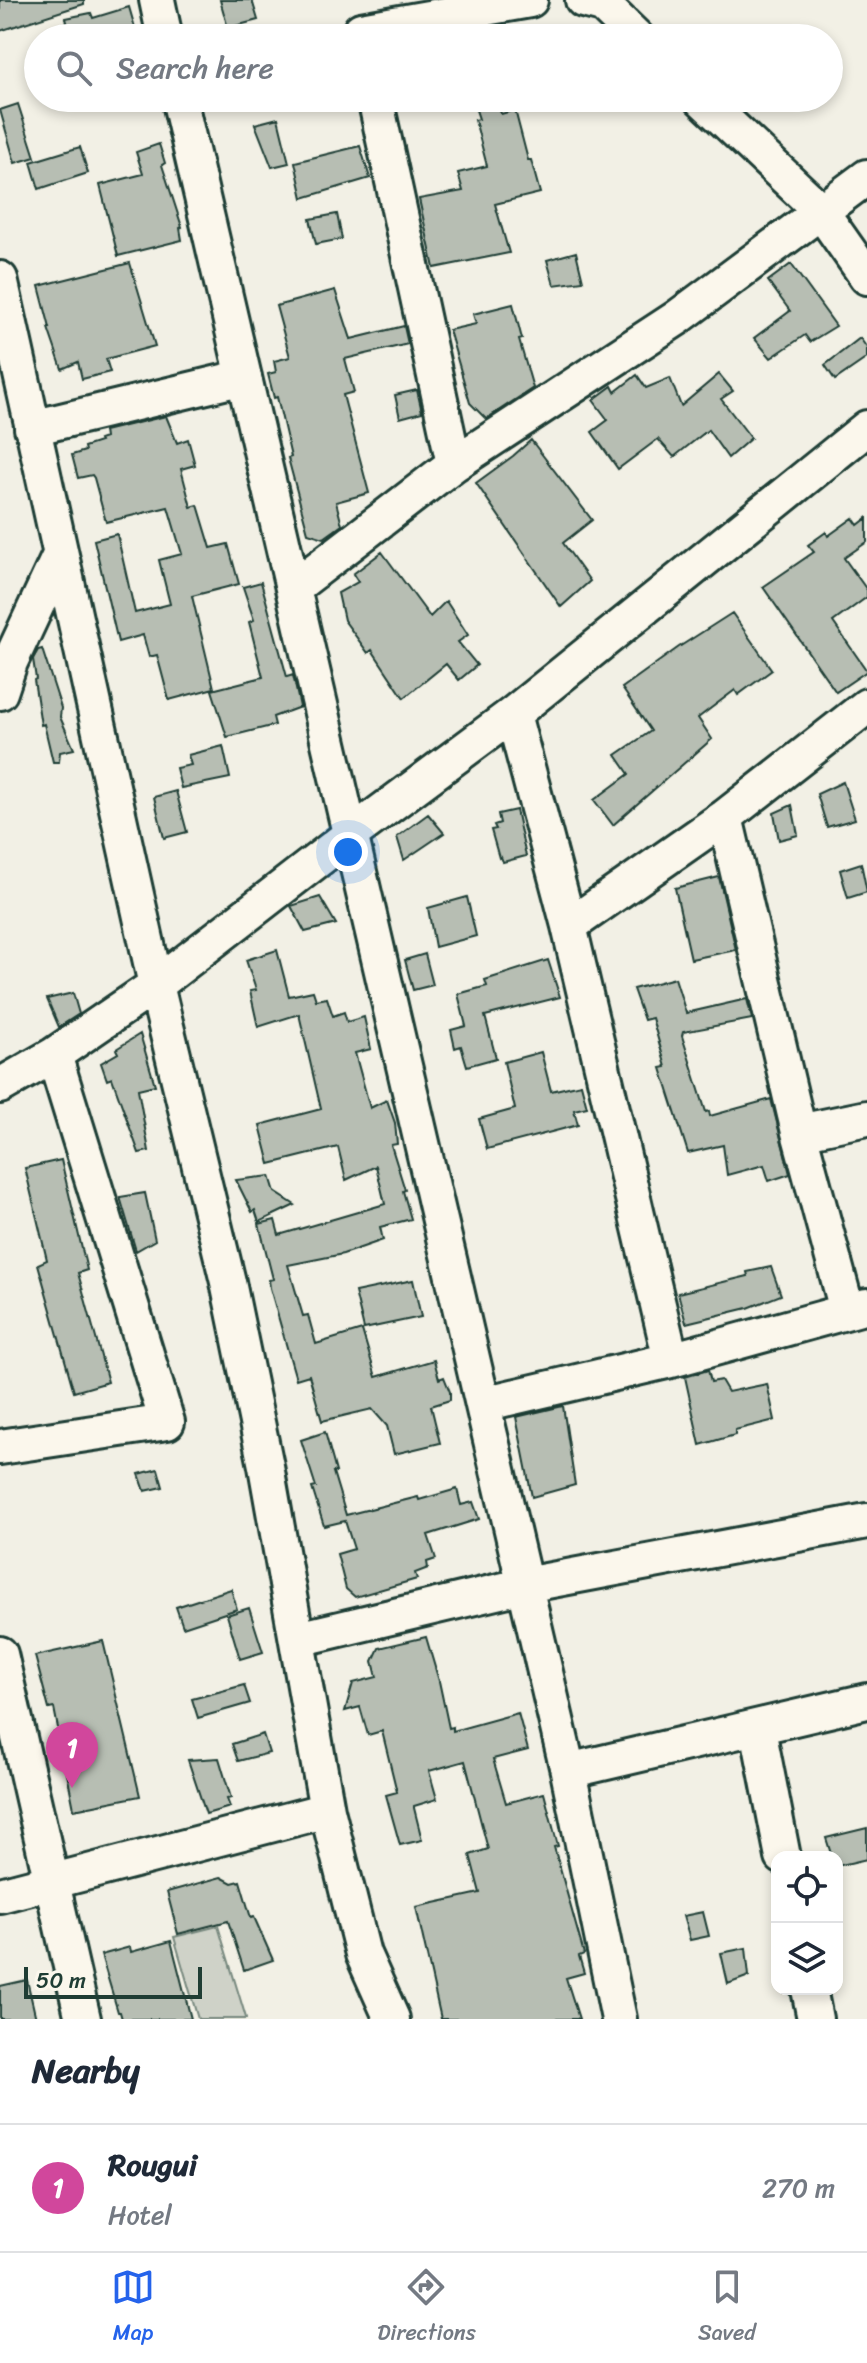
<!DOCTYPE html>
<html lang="en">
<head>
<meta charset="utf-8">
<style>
  :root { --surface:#fff; --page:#f6f6f7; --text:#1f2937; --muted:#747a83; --line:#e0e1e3; --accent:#2563eb }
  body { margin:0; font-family:Sriracha,sans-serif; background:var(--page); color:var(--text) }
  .controls { position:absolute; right:24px; bottom:24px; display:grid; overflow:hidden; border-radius:16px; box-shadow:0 4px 12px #0003 }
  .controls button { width:72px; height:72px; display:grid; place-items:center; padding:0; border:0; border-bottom:2px solid var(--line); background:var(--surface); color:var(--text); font:40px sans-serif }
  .scale { position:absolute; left:24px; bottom:20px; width:178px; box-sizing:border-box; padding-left:8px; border:4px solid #1f3d34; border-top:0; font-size:22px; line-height:28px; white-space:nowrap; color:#1f3d34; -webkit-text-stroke:6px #fbf7ec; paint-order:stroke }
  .you { position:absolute; left:348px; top:852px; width:28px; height:28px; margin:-20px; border:6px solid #fff; border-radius:50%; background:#1a73e8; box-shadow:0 0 0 12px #1a73e833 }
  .badge { display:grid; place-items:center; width:52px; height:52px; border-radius:50%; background:var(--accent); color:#fff; font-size:26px; font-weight:700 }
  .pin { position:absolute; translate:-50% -66px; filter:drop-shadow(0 2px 4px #0008) }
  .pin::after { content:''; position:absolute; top:42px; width:28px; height:24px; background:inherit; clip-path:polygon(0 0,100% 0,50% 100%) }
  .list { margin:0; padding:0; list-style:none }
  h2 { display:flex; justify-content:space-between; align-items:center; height:104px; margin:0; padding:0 32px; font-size:34px }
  h2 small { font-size:26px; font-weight:400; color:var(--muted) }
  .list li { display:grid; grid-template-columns:52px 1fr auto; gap:24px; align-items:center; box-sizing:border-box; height:128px; padding:0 32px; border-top:2px solid var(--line) }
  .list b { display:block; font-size:30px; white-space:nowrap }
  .list p { margin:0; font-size:26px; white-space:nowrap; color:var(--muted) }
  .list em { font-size:26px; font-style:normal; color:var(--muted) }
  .icon { flex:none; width:44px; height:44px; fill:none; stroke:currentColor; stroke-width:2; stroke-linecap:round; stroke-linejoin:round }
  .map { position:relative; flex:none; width:867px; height:2019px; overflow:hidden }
  .search { position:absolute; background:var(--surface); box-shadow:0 4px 12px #0003; left:24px; right:24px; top:24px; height:88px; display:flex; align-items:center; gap:20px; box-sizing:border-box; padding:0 28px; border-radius:44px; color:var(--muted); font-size:30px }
  .sheet { height:232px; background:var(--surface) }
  nav { display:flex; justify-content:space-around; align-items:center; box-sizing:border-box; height:112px; border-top:2px solid var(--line); background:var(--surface); font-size:22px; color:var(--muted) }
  nav a { display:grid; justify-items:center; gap:4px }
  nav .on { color:var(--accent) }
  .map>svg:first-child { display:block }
  .green { fill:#cfd2c8; stroke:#77887e; stroke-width:2 }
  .building { fill:#b7beb3; stroke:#1f3d34; stroke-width:2 }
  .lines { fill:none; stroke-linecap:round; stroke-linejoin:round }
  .minor-casing { stroke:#1f3d34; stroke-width:40 }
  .minor { stroke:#fbf7ec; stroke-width:34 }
</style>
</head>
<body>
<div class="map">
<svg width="867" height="2019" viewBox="0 0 867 2019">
  <rect width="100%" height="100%" fill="#f2f0e5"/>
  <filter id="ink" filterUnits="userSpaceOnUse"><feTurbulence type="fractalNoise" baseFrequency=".0125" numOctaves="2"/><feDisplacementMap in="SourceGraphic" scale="16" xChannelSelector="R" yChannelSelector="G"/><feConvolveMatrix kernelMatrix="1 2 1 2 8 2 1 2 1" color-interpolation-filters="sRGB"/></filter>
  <g filter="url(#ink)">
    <path class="green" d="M218,1926l28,92v1h-48l-24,-82z"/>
    <path class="building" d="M0,0h84v4l-84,27z
      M220,0h32l6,20 -30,8z
      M129,7l9,31h-67l-5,-20 25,-5 2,5z
      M472,98h24l5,16 14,-4 13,50h3l9,33 -45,11 14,49 -75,15 -15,-69 44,-8 -5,-18 29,-7 -12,-46 4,-1z
      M18,104l17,53 -20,6 -15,-53z
      M278,118l11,45 -17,4 -17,-43z
      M159,144l6,19 -3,2 20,62 -2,1 2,12 -64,16 -18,-71 43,-11 -7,-22z
      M360,146l10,32 -67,20 -8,-36z
      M80,147l8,26 -49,16 -8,-27z
      M337,214l5,25 -26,5 -6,-25z
      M576,252l7,29 -29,4 -7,-25z
      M130,263l25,83 -49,13 4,13 -28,7 -4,-17 -16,7 -14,-41h2l-11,-42z
      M791,264l45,62 -26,16 -5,-7 -34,23 -17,-20 36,-27 -22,-30z
      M335,290l16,49 53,-13 4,18 -63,15 9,33 -11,3 26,98 -33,9 6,23 -18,13 -16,-5 -20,-75 3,-1 -14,-60 -3,1 -6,-24 8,-2 -2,-11 16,-4 -14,-51z
      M513,304l9,35 -3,1 14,48 -47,31 -16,-16 -21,-73 27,-6 -3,-10z
      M860,338l7,10v10l-32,22 -10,-15z
      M719,374l14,17 -12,8 30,39 -23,20 -20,-28 -34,27 -16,-18 -40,30 -26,-37 16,-12 -15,-20 19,-14 3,6 22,-17 9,13 24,-10 11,28z
      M417,390l5,22 -22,6 -5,-23z
      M166,416l11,27 11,-4 7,26 -14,4 10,38 7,-2 13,43 17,-4 11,40 -47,12 22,92 -45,12 -12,-45 -8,2 -6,-22 -25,7 -24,-102 23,-6 18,79 35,-9 -11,-44 23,-6 -14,-47 -62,15 -12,-44 -2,-3 -14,3 -6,-23 13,-4 -1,-4 16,-5 -1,-2 6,-2 -1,-7z
      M531,440l61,80 -29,23 27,38 -29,26 -85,-124 37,-27z
      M853,518l5,7 9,-7v24l-23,16 23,32v7l-34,25 34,49 -31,21 -73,-105 51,-35 -6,-7 18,-13 2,4z
      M382,552l48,65 16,-16 22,34 -10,7 19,23 -18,15 -13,-16 -42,34 -32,-48 -4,3 -24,-33 -6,-27 20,-11 -5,-8z
      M261,582l26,95 6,-2 7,32 -27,10 2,8 -48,12 -15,-47 51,-13 -14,-55 5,-2 -11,-33z
      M732,613l40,57 -34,25 -3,-5 -37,28 14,21 -99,86 -19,-25 35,-26 -13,-19 35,-24 -29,-43 57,-41z
      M42,649l19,59 -1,9 14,32 -14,3 -1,10h-6l-9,-38 -3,1 -7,-45 2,-1 -3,-20 5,-9z
      M223,746l7,32 -49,10 -5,-20 15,-3 -3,-10z
      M843,782l12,37 -28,8 -10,-33z
      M176,791l11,41 -23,6 -10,-41z
      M792,805l6,30 -19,5 -5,-27z
      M516,810l10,46 -23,6 -2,-5 -2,1 -8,-28 5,-1 -2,-4 6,-2 -2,-9z
      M428,814l16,19 -40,27 -7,-23z
      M861,863l6,29 -19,6 -8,-28z
      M719,877l17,73 -45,9 -16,-71z
      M320,897l16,27 -31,8 -14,-26z
      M467,897l9,39 -41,11 -7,-39z
      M277,950l12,46 24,-5 3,9 11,-2 6,18 11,-4 3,10 17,-5 7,32 -16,4 15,55 17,-8 8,23 2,21 -6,1 14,45 -2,1 8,28 -31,8 3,13 -40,14 -55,11 15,51 5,-1 8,29 46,-14 14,47 58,-17 5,19 5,-2 6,15v8l-19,6 9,37 -46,11 -7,-28 -15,-17 -50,12 -13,-46 -13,4 -26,-91 -1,-8 4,-1 -14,-55 16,-4 4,15 106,-31 -9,-38 -30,14 -8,-33 -68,17 -10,-39 61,-16 -22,-95 -41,13 -8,-36 6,-1 -10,-30z
      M425,954l8,31 -20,5 -8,-30z
      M548,960l12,37 -75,19 11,42 -29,8 -6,-20 -6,2 -4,-18 15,-4 -8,-32 29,-8 -2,-6z
      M675,978l11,35 61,-14 5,20 -69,13 -1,4 24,76 3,-1 1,5 61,-17 19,75 -21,7 -5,-16 -37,10 -4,-30 -35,8 -27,-85 5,-1 -14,-49 -8,2 -11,-31z
      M73,993l6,21 -20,13 -12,-28z
      M140,1034l15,51 -17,4 11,62 -10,2 -27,-75 -5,2 -6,-17 17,-10 -2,-4z
      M541,1052l10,39 30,-7 6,23 -13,3 4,15 -91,24 -8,-30 36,-10 -11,-47z
      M61,1160l26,110 -9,3 30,109 -34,10 -36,-128 9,-4 -22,-92z
      M270,1176l5,16 20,13 -36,17 -4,-12 -3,2 -16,-32z
      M145,1193l10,47 -19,11 -16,-54z
      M771,1267l10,28 -33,13 -62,15 -8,-30 70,-17 -1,-4z
      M413,1280l8,37 -57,12 -9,-37z
      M708,1370l3,12 10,-2 7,12 39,-8 8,36 -40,10v5l-35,10 -15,-68z
      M563,1406l12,79 -43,12 -16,-80z
      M325,1432l11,40h-3l13,43 72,-18 1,3 38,-11 4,16 12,-3 6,17 -51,16 8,24 -9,3 1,6 -13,5 2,6 -62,18 -9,-8 -9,-35 17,-5 -9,-28 -21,5 -12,-38 4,-1 -15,-47z
      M158,1469l5,18 -18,4 -6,-17z
      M231,1589l6,20 -54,18 -7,-20z
      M249,1608l14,44 -23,7 -13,-44z
      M426,1637l13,44 10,47 4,-1v4l65,-18 10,37 -35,9 13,44 38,-10 14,53 -4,1 30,107 -5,2 5,17 -18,5 13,41h-138l-25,-112 64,-14 -10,-38 18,-6 -23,-88 -36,10 8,28 -23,7v2l8,32 -22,5 -14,-50 11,-3 -15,-61 -14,4 -8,-28 -15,4 8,-28 24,-6 -4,-16 6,-13z
      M103,1641l37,155 -66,13 -20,-101 -5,1 -14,-53z
      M244,1685l6,18 -52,15 -6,-19z
      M263,1734l6,19 -31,8 -6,-17z
      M219,1758l12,40 -4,1 3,8 -24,7 -18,-54z
      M867,1828v31l-30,7v-9h-5l-6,-19z
      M221,1877l11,6 8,-2 11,37 3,-1 19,43 -29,10 -16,-49 -50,13 -11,-42z
      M703,1912l6,24 -19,4 -7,-24z
      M171,1941l20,78h-69l-2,-7h-2l-17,-57 29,-8 1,5z
      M746,1948l3,28 -21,8 -7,-31z
      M27,1980l9,39h-36v-33z"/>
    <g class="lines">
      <defs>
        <path id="minor" d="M157,0l8,38
          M583,0l20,5 34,33
          M361,30l169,-30
          M179,98l389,1673 51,248
          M375,98l79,366
          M701,98l119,112 47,67
          M0,279l156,706 72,297 38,184 61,344 36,144 29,65
          M32,428l212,-51
          M293,588l161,-124 223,-146 190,-141
          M0,692l10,-30 50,-107
          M513,714l56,212 102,434
          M725,817l74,315 48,178
          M569,926l156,-109 142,-111
          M0,1086l54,-31 102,-70 194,-150 163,-121 354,-286
          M799,1132l68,-14
          M483,1404l188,-44 196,-54
          M0,1447l167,-25 -113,-367
          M298,1639l227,-54 342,-64
          M0,1654l83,365
          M758,1729l25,128
          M568,1771l299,-70
          M0,1895l327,-85
          M809,1989l6,30"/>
      </defs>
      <use href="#minor" class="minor-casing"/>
      <use href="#minor" class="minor"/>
    </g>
  </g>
</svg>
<div class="controls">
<button><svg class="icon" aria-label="locate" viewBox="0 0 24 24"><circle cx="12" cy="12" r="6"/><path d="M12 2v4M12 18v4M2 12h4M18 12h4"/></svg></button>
<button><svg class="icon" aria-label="layers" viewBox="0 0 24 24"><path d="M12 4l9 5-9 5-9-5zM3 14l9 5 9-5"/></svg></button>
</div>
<div class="scale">50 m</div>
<div class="you"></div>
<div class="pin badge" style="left:72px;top:1788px;background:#d1479c">1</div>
<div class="search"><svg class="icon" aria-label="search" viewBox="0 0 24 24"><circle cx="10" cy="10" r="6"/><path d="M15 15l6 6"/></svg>Search here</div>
</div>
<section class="sheet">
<h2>Nearby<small></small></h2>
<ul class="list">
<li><span class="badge" style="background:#d1479c">1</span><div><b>Rougui</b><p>Hotel</p></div><em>270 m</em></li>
</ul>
</section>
<nav>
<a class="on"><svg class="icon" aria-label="map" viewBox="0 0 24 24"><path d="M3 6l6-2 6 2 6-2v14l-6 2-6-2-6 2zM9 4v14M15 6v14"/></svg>Map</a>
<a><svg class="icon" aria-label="directions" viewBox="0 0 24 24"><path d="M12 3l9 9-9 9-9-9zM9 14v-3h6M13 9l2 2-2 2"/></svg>Directions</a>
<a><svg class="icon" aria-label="saved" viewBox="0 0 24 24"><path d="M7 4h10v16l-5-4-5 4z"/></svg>Saved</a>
</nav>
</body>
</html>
